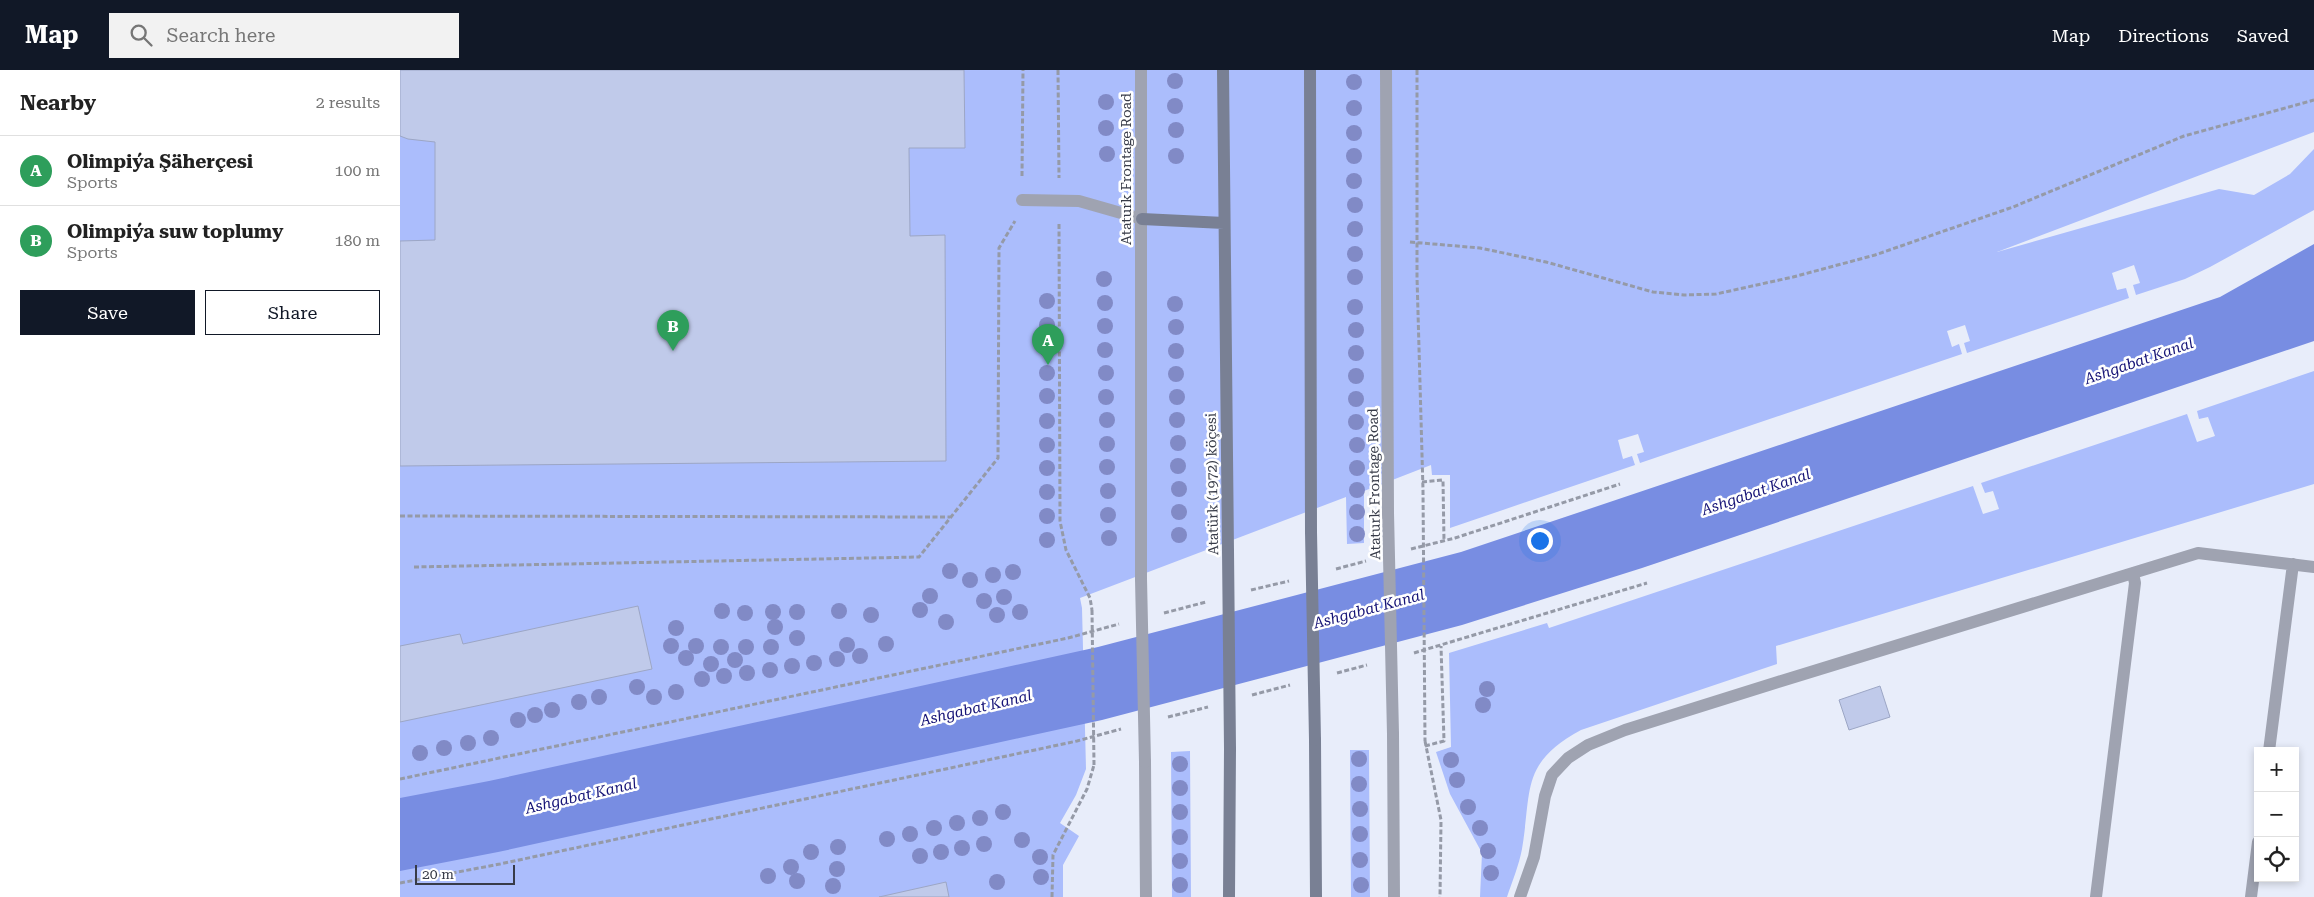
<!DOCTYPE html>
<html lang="en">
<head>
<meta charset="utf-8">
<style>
  :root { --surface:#fff; --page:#f2f2f2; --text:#222; --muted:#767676; --line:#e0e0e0; --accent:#111827 }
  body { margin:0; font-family:"Roboto Serif",serif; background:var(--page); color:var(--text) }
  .controls { position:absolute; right:15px; bottom:15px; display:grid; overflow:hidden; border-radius:0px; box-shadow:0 2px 8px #0003 }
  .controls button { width:45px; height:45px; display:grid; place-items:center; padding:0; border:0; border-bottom:1px solid var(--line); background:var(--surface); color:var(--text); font:25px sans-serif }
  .scale { position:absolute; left:15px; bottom:12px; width:100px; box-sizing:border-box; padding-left:5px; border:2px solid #373b48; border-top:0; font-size:14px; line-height:18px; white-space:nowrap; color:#373b48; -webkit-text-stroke:4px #fff; paint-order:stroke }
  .you { position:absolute; left:1139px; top:470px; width:18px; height:18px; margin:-12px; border:4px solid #fff; border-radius:50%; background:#1a73e8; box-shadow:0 0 0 8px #1a73e833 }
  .badge { display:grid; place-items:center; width:32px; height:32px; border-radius:50%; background:var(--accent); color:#fff; font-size:16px; font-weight:700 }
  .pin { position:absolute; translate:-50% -41px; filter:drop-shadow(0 1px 2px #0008) }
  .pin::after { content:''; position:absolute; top:26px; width:18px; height:15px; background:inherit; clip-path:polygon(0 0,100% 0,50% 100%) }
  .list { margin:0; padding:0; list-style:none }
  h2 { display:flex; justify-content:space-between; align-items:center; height:65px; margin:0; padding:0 20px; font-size:21px }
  h2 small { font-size:16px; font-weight:400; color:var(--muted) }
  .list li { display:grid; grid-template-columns:32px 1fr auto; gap:15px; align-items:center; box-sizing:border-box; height:70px; padding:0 20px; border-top:1px solid var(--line) }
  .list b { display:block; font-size:19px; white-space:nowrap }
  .list p { margin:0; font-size:16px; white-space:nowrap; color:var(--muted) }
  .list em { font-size:16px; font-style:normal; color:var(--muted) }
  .actions { display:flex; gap:10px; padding:15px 20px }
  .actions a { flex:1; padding:11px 0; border:1px solid var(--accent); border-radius:0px; text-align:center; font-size:18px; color:var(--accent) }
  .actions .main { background:var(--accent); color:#fff }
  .icon { flex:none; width:28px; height:28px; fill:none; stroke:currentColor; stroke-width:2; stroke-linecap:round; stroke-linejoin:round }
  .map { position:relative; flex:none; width:1914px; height:827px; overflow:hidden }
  header { display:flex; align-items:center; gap:30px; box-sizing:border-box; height:70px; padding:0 25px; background:var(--accent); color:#fff }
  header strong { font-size:24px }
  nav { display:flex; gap:28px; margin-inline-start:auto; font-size:18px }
  .search { width:350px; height:45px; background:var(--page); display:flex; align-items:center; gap:12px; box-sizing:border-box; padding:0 18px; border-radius:0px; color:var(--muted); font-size:19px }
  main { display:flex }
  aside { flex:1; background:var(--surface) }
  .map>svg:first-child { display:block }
  .green { fill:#abbdfc }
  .water { fill:#788de2 }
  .building { fill:#c0caea; stroke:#9ca6c5 }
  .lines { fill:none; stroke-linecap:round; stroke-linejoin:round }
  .path { stroke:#959aa7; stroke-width:3; stroke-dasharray:5 2.5; stroke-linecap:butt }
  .lane { stroke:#9fa3b1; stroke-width:12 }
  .street { stroke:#9fa3b1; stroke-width:12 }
  .secondary { stroke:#798094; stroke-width:12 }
  .path-bridge { stroke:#959aa7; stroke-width:3; stroke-dasharray:5 2.5; stroke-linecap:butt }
  .street-bridge { stroke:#9fa3b1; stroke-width:12 }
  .secondary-bridge { stroke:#798094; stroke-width:12 }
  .tree { fill:#818ac6 }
  .labels { text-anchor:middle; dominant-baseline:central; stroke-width:5; stroke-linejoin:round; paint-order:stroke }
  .street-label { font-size:14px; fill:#373b48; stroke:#fff }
  .water-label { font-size:15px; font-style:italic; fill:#161477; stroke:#fff }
</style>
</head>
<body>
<header>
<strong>Map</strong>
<div class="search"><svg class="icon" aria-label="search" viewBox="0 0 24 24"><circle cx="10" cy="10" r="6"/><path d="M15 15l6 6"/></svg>Search here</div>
<nav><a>Map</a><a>Directions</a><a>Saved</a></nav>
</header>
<main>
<aside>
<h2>Nearby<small>2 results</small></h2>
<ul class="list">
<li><span class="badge" style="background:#2e9e5b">A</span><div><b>Olimpiýa Şäherçesi</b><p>Sports</p></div><em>100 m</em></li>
<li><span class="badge" style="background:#2e9e5b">B</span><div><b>Olimpiýa suw toplumy</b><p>Sports</p></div><em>180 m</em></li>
</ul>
<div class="actions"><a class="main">Save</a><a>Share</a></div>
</aside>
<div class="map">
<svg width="1914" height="827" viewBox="0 0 1914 827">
  <rect width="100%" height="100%" fill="#e8edfa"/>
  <path class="green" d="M0,0h1914v62l-317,120 222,-63 35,6 36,-21 24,-25v61l-104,57 -25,12 -49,16 -3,-10 7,-2 -6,-18 -22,8 5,17 9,-2 3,10 -162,55 -3,-10 6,-2 -5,-16 -18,6 5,16 7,-3 3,10 -322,109 -3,-9 7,-2 -6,-18 -20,6 5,19 9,-3 3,9 -185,63v-53h-18l-1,-10 -67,26v52l-17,1 -1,-47 -266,101 2,10 4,161 -10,26 -16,28 19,13 -16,29v32h-663z
    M1914,301v113l-538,162 1,18 -196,66c-61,33 -49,60 -59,119 -3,16 -10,33 -15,48h-27l2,-44 -32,-59 -14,-42 15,-5 -2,-94 98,-30 2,5 424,-142 10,28 16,-5 -6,-18 -8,2 -4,-10 206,-69 10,28 18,-6 -7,-19 -9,2 -2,-8z
    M950,680h19l1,147h-19z
    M790,681l1,146h-19l-1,-145z"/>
  <path class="water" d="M1914,174v97l-672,227 -180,57 -360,95 -604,132 -98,19v-73l89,-17 609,-134 363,-95 759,-255z"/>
  <path class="building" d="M0,0h564l1,78h-56l1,88 35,-1 1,226 -546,5v-225l35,-1v-98l-27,-3 -8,-3z
    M238,536l14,63 -252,53v-76l60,-12 3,10z
    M1480,616l10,31 -41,13 -10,-30z
    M546,812l3,15h-70z"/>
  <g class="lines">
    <path class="path" d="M658,0l1,108
      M1017,0v207l6,213
      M622,106l1,-106
      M659,154l1,297 6,29 24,48 2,12
      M1010,172l70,6 66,14 107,30 31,3 32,-1 77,-17 82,-22 138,-48 171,-71 130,-36
      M1022,412l21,-2 1,61
      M0,446l550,1
      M1011,479l44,-11 165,-54
      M14,497l505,-10 79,-99 1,-210 16,-27
      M936,499l30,-8
      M851,520l38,-9
      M764,543l42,-11
      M1014,583l233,-70
      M937,603l30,-8
      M852,625l38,-10
      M768,647l40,-10
      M1025,671l16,79 -1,77
      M1025,676l19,-5 -3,-95
      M0,709l668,-141 51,-14
      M0,813l100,-19 577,-123 44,-12
      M652,827l1,-42 34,-66 7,-24"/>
    <path class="lane" d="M622,130l57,1 63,18
      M1869,681l24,-187
      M1120,827l14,-40 11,-61 7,-21 16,-17 20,-13 37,-15 153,-48 420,-129 116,14
      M1696,827l39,-314 -2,-10
      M1851,827l7,-55"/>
    <path class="street" d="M741,0v509
      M986,0l2,443
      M993,664l1,163
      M745,692l1,135"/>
    <path class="secondary" d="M823,0l5,481
      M910,0l1,462
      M742,149l82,4
      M915,670l1,157
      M829,827l1,-148"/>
    <path class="path-bridge" d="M1023,420l2,251
      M692,540l2,155"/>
    <path class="street-bridge" d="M988,443l5,221
      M741,509l4,183"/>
    <path class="secondary-bridge" d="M911,462l4,208
      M828,481l2,198"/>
  </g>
  <g class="tree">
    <circle cx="775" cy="11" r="8"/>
    <circle cx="954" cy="12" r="8"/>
    <circle cx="706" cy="32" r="8"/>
    <circle cx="775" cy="36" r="8"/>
    <circle cx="954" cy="38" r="8"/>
    <circle cx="706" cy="58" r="8"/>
    <circle cx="776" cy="60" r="8"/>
    <circle cx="954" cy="63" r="8"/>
    <circle cx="707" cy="84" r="8"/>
    <circle cx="776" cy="86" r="8"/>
    <circle cx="954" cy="86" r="8"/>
    <circle cx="954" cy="111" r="8"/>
    <circle cx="955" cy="135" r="8"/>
    <circle cx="955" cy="159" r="8"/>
    <circle cx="955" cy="184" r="8"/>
    <circle cx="955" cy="207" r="8"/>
    <circle cx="704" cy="209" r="8"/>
    <circle cx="647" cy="231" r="8"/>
    <circle cx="705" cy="233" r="8"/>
    <circle cx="775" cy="234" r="8"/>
    <circle cx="955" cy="237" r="8"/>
    <circle cx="647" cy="255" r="8"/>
    <circle cx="705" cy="256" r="8"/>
    <circle cx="776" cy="257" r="8"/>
    <circle cx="956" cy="260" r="8"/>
    <circle cx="647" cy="279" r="8"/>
    <circle cx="705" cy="280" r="8"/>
    <circle cx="776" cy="281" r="8"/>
    <circle cx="956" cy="283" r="8"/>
    <circle cx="647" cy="303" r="8"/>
    <circle cx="706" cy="303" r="8"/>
    <circle cx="776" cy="304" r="8"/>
    <circle cx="956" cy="306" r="8"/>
    <circle cx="647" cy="326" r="8"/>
    <circle cx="706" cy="327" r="8"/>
    <circle cx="777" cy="327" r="8"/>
    <circle cx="956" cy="329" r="8"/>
    <circle cx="707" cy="350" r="8"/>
    <circle cx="777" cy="350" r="8"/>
    <circle cx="647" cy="351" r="8"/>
    <circle cx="956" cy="352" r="8"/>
    <circle cx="778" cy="373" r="8"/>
    <circle cx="707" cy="374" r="8"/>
    <circle cx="647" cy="375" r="8"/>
    <circle cx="957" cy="375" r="8"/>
    <circle cx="778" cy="396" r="8"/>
    <circle cx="707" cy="397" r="8"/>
    <circle cx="647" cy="398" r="8"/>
    <circle cx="957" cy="398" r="8"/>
    <circle cx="779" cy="419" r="8"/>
    <circle cx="957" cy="420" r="8"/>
    <circle cx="708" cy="421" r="8"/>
    <circle cx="647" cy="422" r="8"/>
    <circle cx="779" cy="442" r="8"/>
    <circle cx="957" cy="442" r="8"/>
    <circle cx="708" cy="445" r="8"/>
    <circle cx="647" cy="446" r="8"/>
    <circle cx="957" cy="464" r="8"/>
    <circle cx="779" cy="465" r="8"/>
    <circle cx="709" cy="468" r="8"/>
    <circle cx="647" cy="470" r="8"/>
    <circle cx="550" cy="501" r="8"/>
    <circle cx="613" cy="502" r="8"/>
    <circle cx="593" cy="505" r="8"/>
    <circle cx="570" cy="510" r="8"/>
    <circle cx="530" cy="526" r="8"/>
    <circle cx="604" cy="527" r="8"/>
    <circle cx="584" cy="531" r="8"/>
    <circle cx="520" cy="540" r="8"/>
    <circle cx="322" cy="541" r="8"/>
    <circle cx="439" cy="541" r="8"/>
    <circle cx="373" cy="542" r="8"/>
    <circle cx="397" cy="542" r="8"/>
    <circle cx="620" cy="542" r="8"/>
    <circle cx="345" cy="543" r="8"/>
    <circle cx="471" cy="545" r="8"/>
    <circle cx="597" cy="545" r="8"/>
    <circle cx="546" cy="552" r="8"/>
    <circle cx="375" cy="557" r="8"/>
    <circle cx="276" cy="558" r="8"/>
    <circle cx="397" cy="568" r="8"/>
    <circle cx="486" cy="574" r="8"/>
    <circle cx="447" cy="575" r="8"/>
    <circle cx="271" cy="576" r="8"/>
    <circle cx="296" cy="576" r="8"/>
    <circle cx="321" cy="577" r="8"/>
    <circle cx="346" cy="577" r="8"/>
    <circle cx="371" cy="577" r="8"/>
    <circle cx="460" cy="586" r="8"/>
    <circle cx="286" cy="588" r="8"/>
    <circle cx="437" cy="589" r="8"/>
    <circle cx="335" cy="590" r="8"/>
    <circle cx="414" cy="593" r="8"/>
    <circle cx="311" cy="594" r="8"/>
    <circle cx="392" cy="596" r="8"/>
    <circle cx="370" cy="600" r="8"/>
    <circle cx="347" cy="603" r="8"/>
    <circle cx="324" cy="606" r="8"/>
    <circle cx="302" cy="609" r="8"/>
    <circle cx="237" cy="617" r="8"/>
    <circle cx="1087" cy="619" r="8"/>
    <circle cx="276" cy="622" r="8"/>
    <circle cx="199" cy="627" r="8"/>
    <circle cx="254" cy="627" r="8"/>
    <circle cx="179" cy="632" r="8"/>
    <circle cx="1083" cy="635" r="8"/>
    <circle cx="152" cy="640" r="8"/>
    <circle cx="135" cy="645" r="8"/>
    <circle cx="118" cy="650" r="8"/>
    <circle cx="91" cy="668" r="8"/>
    <circle cx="68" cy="673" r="8"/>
    <circle cx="44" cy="678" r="8"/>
    <circle cx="20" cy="683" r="8"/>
    <circle cx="959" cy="689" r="8"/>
    <circle cx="1051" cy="690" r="8"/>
    <circle cx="780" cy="694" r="8"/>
    <circle cx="1057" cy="710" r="8"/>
    <circle cx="959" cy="714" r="8"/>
    <circle cx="780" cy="718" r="8"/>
    <circle cx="1068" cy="737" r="8"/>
    <circle cx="960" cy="739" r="8"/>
    <circle cx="603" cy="742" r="8"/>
    <circle cx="780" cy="742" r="8"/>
    <circle cx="580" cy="748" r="8"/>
    <circle cx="557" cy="753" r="8"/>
    <circle cx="534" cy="758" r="8"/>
    <circle cx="1080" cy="758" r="8"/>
    <circle cx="510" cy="764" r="8"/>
    <circle cx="960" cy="764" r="8"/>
    <circle cx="780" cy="767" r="8"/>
    <circle cx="487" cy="769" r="8"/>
    <circle cx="622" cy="770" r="8"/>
    <circle cx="584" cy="774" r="8"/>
    <circle cx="438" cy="777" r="8"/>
    <circle cx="562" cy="778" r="8"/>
    <circle cx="1088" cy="781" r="8"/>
    <circle cx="411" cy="782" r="8"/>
    <circle cx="541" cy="782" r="8"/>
    <circle cx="520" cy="786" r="8"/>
    <circle cx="640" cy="787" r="8"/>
    <circle cx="960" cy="790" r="8"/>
    <circle cx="780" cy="791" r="8"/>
    <circle cx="391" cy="797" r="8"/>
    <circle cx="437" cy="799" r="8"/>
    <circle cx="1091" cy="803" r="8"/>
    <circle cx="368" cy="806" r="8"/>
    <circle cx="641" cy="807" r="8"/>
    <circle cx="397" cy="811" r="8"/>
    <circle cx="597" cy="812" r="8"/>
    <circle cx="780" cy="815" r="8"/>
    <circle cx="961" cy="815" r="8"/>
    <circle cx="433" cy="816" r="8"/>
  </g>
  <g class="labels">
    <g class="street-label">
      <text transform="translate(726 99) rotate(-90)">Ataturk Frontage Road</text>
      <text transform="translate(812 414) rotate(-91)">Atatürk (1972) köçesi</text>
      <text transform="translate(974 414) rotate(-91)">Ataturk Frontage Road</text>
    </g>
    <g class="water-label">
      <text transform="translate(1739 291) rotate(-19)">Ashgabat Kanal</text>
      <text transform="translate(1356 422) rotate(-19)">Ashgabat Kanal</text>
      <text transform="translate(969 539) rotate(-15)">Ashgabat Kanal</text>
      <text transform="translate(576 638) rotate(-13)">Ashgabat Kanal</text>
      <text transform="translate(181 726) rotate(-13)">Ashgabat Kanal</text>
    </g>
  </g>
</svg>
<div class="controls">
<button>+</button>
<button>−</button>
<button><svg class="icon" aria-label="locate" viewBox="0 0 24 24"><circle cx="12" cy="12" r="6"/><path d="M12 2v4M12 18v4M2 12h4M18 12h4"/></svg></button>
</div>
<div class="scale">20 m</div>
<div class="you"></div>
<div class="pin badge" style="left:648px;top:295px;background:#2e9e5b">A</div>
<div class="pin badge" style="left:273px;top:281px;background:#2e9e5b">B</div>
</div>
</main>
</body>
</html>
